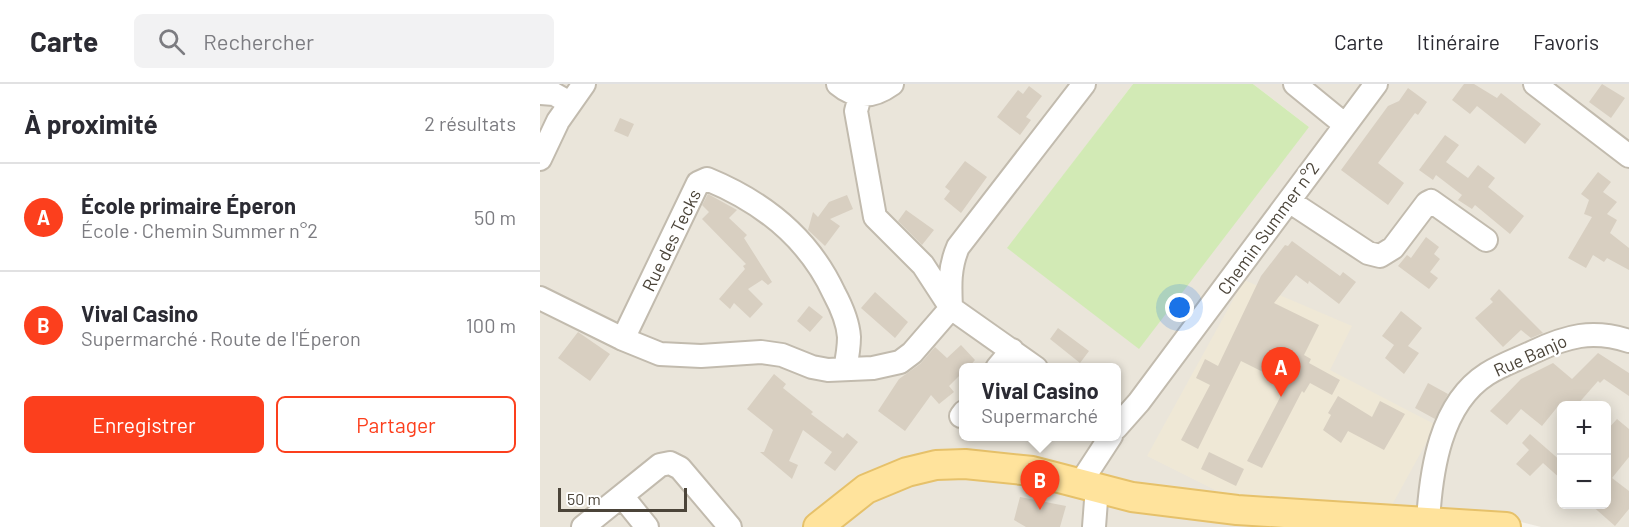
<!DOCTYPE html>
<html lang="fr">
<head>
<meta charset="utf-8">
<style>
  :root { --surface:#fff; --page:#f2f2f3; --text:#2b2b33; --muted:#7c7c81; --line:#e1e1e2; --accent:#fc3f1d }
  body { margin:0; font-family:Barlow,sans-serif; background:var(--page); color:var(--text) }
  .controls { position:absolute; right:18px; bottom:18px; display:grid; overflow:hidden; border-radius:9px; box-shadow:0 3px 15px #0003 }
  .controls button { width:54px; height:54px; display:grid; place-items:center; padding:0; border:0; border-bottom:2px solid var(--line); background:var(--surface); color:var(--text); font:30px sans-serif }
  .scale { position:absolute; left:18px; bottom:15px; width:129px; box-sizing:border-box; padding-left:6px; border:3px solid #4b4439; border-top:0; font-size:16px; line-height:21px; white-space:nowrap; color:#4b4439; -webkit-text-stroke:4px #fff; paint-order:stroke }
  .you { position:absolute; left:640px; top:224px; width:21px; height:21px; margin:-15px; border:4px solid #fff; border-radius:50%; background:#1a73e8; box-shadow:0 0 0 9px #1a73e833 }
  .badge { display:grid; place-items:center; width:39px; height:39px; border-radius:50%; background:var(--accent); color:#fff; font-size:20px; font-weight:700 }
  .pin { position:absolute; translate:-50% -50px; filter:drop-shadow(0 2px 3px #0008) }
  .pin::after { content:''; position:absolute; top:32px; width:21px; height:18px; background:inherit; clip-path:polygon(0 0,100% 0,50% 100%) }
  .popup { position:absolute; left:419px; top:279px; width:162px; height:78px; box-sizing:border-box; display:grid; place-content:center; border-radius:9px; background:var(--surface); filter:drop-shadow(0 2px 4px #0005); font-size:20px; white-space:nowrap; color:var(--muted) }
  .popup b { font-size:22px; color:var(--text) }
  .popup::after { content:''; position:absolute; left:50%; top:100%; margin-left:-12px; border:12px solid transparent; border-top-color:var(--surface) }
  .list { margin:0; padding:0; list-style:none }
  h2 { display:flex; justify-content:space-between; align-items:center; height:78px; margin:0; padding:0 24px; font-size:26px }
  h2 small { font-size:20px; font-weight:400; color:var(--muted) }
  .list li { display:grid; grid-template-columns:39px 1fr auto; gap:18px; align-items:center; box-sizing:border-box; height:108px; padding:0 24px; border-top:2px solid var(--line) }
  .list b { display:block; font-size:22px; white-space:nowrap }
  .list p { margin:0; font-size:20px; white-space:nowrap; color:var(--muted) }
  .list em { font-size:20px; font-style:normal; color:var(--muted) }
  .actions { display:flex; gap:12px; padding:18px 24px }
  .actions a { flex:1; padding:14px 0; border:2px solid var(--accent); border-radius:9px; text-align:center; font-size:21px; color:var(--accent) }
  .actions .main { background:var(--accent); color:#fff }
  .icon { flex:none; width:33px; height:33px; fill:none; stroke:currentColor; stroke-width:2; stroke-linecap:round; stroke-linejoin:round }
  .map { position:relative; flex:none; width:1089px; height:443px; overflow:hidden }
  header { display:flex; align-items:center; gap:36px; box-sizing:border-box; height:84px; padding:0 30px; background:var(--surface); border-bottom:2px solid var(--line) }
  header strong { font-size:28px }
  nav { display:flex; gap:33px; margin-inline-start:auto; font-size:21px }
  .search { width:420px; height:54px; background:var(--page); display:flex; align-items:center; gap:15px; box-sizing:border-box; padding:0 21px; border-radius:9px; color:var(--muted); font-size:22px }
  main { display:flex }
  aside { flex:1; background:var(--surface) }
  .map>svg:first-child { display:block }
  .residential { fill:#eae5da; fill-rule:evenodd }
  .education { fill:#efe8d6 }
  .green { fill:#d2eab5 }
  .building { fill:#d8cfc1 }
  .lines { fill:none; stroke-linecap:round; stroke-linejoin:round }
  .minor-casing { stroke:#c2bbae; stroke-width:26 }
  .major-casing { stroke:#e6c16a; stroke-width:32 }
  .minor { stroke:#fff; stroke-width:22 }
  .major { stroke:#ffe39c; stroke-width:28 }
  .labels { text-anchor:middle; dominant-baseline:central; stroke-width:5; stroke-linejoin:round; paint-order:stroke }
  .street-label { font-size:18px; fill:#4b4439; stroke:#fff }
</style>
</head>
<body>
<header>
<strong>Carte</strong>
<div class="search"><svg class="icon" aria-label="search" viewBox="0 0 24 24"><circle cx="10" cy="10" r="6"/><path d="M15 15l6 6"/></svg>Rechercher</div>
<nav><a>Carte</a><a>Itinéraire</a><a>Favoris</a></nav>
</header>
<main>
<aside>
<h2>À proximité<small>2 résultats</small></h2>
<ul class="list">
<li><span class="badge">A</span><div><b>École primaire Éperon</b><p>École · Chemin Summer n°2</p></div><em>50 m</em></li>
<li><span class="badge">B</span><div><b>Vival Casino</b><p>Supermarché · Route de l'Éperon</p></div><em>100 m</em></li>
</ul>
<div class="actions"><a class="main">Enregistrer</a><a>Partager</a></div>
</aside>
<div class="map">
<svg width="1089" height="443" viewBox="0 0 1089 443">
  <rect width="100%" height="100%" fill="#f6f3ec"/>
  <path class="residential" d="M0,0h593l-125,164 301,-121 -56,-43h376v443h-88l-43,-11 8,11h-966zM424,284h152v68h-152zM1022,322h44v98h-44z"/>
  <path class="education" d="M704,196l108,46 -22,44 106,55 -44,80 -165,-9 -80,-40z"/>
  <path class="green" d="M593,0h120l56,43 -170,222 -132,-101z"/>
  <path class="building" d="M924,0h10l23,14 4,-5 40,31 -16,20 -48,-38 -7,8 -18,-14z
    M1062,0l23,14 -14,20 -22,-16z
    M489,2l13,10 -16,21 5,3 -11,15 -23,-18 21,-27 5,4z
    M868,4l19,14 -9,13 -3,-2 -37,50 26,20 -16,22 -47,-35 47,-64 11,-5z
    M80,34l14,6 -6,13 -14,-6z
    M905,51l14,10 -13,17 22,16 10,-13 17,13 -7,9 36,29 -14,18 -35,-29 -3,4 -14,-9 4,-5 -26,-20 -3,5 -14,-10z
    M425,77l22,16 -26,36 -17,-14 6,-8 -5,-4z
    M1058,88l13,10 -8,10 14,10 -10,12 10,6 -7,13 19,15v22l-22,-12 -3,4 -11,-7 -7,13 -18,-10 24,-41 -8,-3 5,-14 -8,-6z
    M168,110l29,16 -8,8 18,17 -3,3 28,44 -4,3 -6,-5 -14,9 15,15 -13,14 -16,-15 -4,6 -11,-10 26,-30 -2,-3 3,-2 -44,-45 7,-7 -7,-7z
    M307,111l6,14 -23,10 10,7 -15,20 -17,-16 5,-18 5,5 11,-15z
    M366,126l28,20 -12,15 -24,-24z
    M886,153l13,10 -5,7 6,5 -10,13 8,6 -9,11 -31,-23 9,-11 4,3z
    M752,157l48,35 3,-4 13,10 -17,22 -30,-23 -1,3 -12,-9 -22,28 45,22 -15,30 7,4 -2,4 31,17 -8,15 -22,-12 -6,10 -2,-2 -40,77 -15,-7 40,-77 -46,-23 -43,88 -17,-9 29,-55 -14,-7 9,-19 13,7 43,-90 24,-31 3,1z
    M959,205l44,44 -12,5 -10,-8 -18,17 -28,-29 18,-16 -3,-3z
    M335,208l33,30 -13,16 -34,-30z
    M269,222l14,11 -13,15 -13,-11z
    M861,227l21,17 -14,18 11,7 -15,21 -19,-16 9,-13 -12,-9z
    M518,244l31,23 -9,12 -30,-24z
    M38,248l32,22 -20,27 -32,-23z
    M421,261l14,15 -7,8h-5v4l-14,14 5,6 -15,12 -8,-9 -26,36 -27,-20 21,-32 21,-15 15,-17 12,11z
    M1058,269l31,20v23l-25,-17 -4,4 -2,-2 -21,24h-18l-17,21 -21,-17 -14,16 -17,-14 31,-32 32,-16 19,16z
    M234,290l12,10 -3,4 30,24 -2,2 32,24 4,-5 11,9 -23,29 -11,-8 8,-11 -29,-22 -14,31 9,4 -6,14 -32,-27h4l9,-22 -26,-21z
    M888,299l20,11 -13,25 -20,-11z
    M798,312l34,21 8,-16 25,13 -21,36 -36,-19 -7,12 -18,-13 8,-15 -3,-2z
    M1077,335l12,10v28l-17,21 17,13v18l-14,17 -25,-22h16v-73z
    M990,350l32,28v18l-19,-17 -13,13 -14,-12 13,-14 -7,-7z
    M669,368l35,17 -8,17 -35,-17z
    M480,413l46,9 -6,21h-34l-12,-7z"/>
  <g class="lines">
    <defs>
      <path id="minor" d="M298,0c19,16 36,13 54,0
        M755,0l49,40
        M995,0l94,72
        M0,9l14,1 16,9
        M320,12l-4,15 19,106 48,48 28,43 85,60
        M0,75l18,-38 26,-37
        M749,117l79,52 12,3 13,-8 34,-45 4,-2 55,39
        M0,214l83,41 37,15 41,2 60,-4 21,3 30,12 16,3 45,-2 27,-6 12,-9 39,-45c-1,-22 -2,-40 7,-61l126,-163
        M83,255l75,-156 9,-4c56,23 101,58 127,114 7,13 14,29 15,44 0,10 -2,22 -4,32
        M457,284l15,-18
        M421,332l3,-4
        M576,344l23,-26 237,-318
        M541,398l30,-46
        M82,412l25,31
        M888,437c3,-50 12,-117 59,-147 14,-9 31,-15 46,-22 34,-16 59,-23 96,-11
        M43,443l77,-62 10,-2 10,5 50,59
        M554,443l3,-40"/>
      <path id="major" d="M278,443l48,-38 41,-17 29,-7 29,-1 67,7 100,26 105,13 269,17"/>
    </defs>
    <use href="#minor" class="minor-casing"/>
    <use href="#major" class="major-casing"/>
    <use href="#minor" class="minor"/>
    <use href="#major" class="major"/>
  </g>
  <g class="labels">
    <g class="street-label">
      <text transform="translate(728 144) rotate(-54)">Chemin Summer n°2</text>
      <text transform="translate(131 156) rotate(-64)">Rue des Tecks</text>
      <text transform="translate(990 271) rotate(-24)">Rue Banjo</text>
    </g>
  </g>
</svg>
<div class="controls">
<button>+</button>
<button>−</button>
</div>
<div class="scale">50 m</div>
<div class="you"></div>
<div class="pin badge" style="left:741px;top:313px">A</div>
<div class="pin badge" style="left:500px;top:426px">B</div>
<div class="popup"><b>Vival Casino</b>Supermarché</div>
</div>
</main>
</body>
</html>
